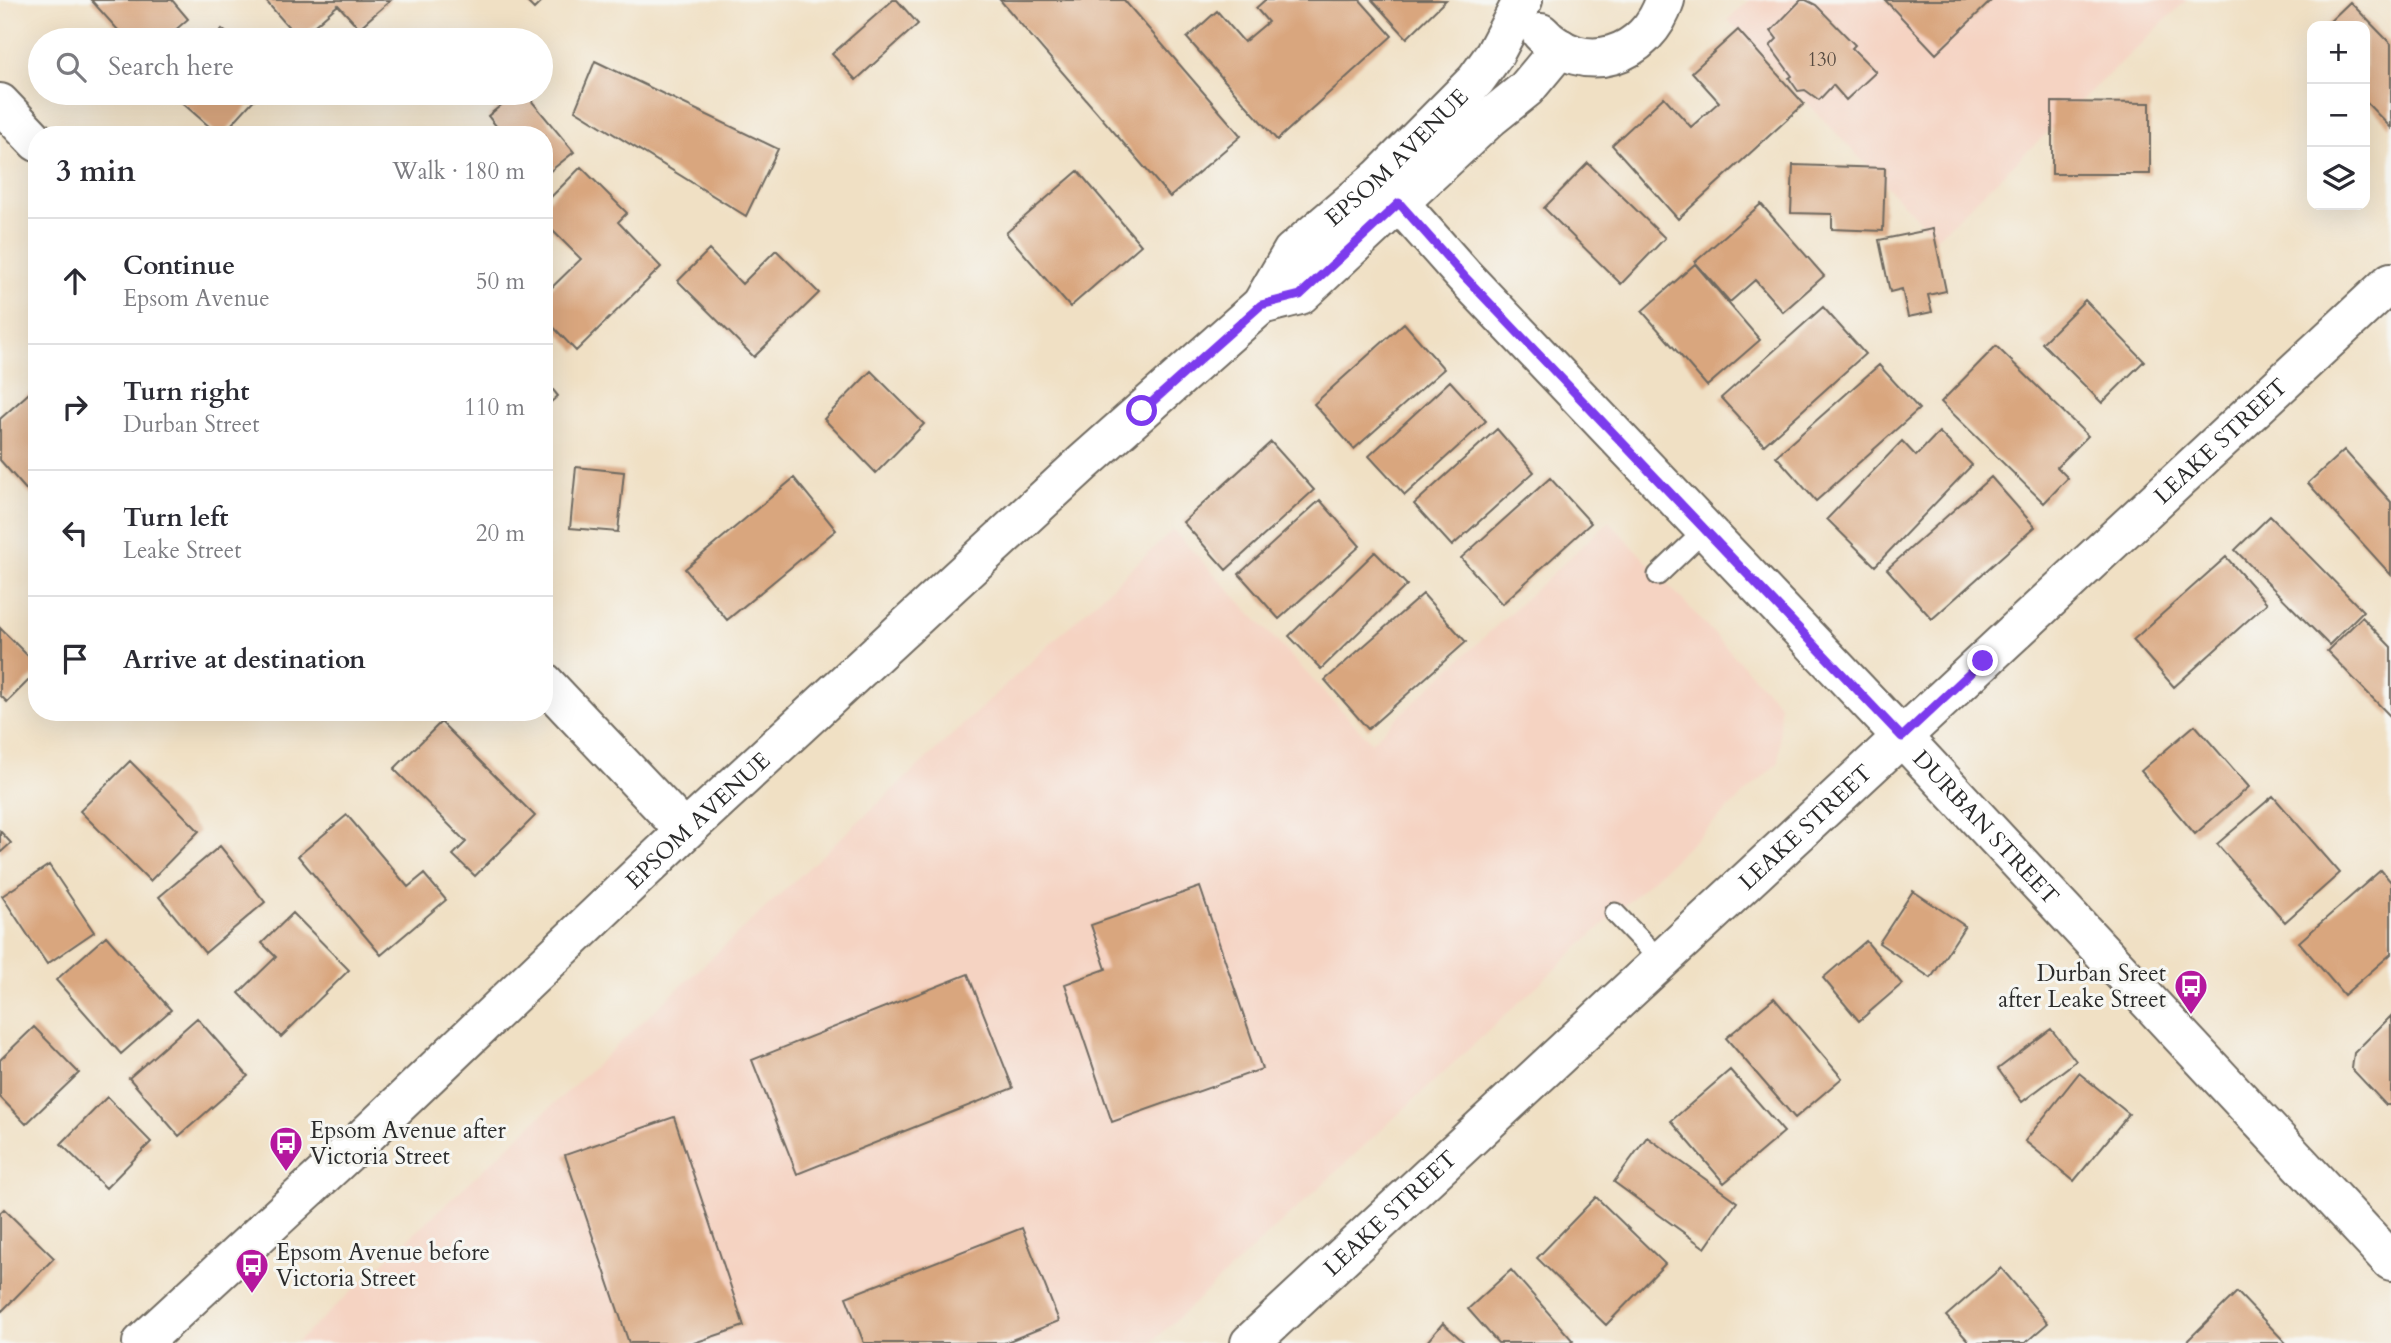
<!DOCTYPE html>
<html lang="en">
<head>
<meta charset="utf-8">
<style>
  :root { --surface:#fff; --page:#f2f2f3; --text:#2b2b33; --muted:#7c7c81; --line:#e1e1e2 }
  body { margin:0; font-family:Cardo,serif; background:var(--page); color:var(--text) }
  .controls { position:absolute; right:21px; top:21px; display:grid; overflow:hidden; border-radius:14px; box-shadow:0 7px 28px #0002 }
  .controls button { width:63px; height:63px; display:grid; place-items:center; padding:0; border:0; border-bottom:2px solid var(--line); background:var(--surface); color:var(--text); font:35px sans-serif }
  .stop { position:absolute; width:21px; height:21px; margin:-16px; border:5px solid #7c3aed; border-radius:50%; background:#fff }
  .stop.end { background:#7c3aed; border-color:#fff; box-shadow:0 2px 7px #0008 }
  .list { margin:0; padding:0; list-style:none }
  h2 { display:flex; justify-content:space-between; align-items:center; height:91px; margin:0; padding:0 28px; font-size:30px }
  h2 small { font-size:23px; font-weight:400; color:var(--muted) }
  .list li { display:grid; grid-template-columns:46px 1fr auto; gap:21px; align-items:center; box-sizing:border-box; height:126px; padding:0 28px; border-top:2px solid var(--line) }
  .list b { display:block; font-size:26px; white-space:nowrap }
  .list p { margin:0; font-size:23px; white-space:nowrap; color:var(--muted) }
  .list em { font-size:23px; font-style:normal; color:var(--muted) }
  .icon { flex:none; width:38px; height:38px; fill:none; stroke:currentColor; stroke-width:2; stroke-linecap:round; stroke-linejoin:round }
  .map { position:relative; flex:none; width:2391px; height:1343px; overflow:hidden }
  .search { position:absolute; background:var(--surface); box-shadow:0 7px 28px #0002; left:28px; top:28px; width:525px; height:77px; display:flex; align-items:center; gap:18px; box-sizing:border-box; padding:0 24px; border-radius:38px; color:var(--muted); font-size:26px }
  .panel { position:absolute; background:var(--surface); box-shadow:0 7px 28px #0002; left:28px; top:126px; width:525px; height:595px; border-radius:28px }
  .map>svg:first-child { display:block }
  .built { fill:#f5d3c2 }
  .building { fill:#d9a67e }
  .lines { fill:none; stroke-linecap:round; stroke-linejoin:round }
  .service-casing { stroke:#706a61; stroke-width:23 }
  .minor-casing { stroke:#706a61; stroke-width:42 }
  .tertiary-casing { stroke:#706a61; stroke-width:42 }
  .service { stroke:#fff; stroke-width:19 }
  .minor { stroke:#fff; stroke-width:38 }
  .tertiary { stroke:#fff; stroke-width:38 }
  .route { stroke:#7c3aed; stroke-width:9 }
  .labels { text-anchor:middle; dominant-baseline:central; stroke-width:6; stroke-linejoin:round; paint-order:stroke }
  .number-label { font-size:19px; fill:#564a40 }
  .street-label { font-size:23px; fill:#2b2b2b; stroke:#f6f6f2 }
  .poi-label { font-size:23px; fill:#2b2b2b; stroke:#f6f6f2; text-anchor:start }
</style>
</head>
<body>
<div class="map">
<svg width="2391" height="1343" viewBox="0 0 2391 1343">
  <rect width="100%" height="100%" fill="#f6f6f2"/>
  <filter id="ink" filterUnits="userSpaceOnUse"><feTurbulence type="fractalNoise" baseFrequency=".0143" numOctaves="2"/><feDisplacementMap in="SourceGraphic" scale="14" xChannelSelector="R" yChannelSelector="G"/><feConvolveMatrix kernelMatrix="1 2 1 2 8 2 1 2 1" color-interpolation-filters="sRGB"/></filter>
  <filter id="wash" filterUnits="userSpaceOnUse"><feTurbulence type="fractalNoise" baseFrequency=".00686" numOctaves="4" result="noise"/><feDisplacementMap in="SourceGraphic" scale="28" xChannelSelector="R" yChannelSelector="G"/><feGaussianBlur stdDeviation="1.57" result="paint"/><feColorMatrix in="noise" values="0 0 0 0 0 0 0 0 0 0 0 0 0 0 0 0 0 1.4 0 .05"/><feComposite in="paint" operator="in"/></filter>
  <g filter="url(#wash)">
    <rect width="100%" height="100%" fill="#f0e0c4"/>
    <path class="built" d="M1749,0h438l-251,238 -208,-218z
      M1609,521l171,184 -1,57 -628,581h-855l877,-813 198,212z"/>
    <g id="blocks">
      <path class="building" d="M91,0h81l16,19 -24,21h-37z
        M265,0h126l-32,28 -21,-23 -39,34z
        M525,0h18l-9,9z
        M893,0h4l21,24 -62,56 -24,-26z
        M1000,0h124l117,136 -71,61z
        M1265,0h95l32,36 -115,104 -90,-102 30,-27 27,31 24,-20 -12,-14z
        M1372,0h74l-39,38z
        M1801,0h5l10,5 39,40 -3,3 24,24 -30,28 -13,-15 -14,15 -14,-10 -7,1 -9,-13 3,-2 -22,-30 7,-7 -6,-8z
        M1885,0h107l-56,54z
        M2350,2l41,42v84l-26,-27v-75h-40z
        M222,29l13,11h-22z
        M1738,30l66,74 -126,115 -66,-74 52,-48 27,30 28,-25 -27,-30z
        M595,61l183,88 -32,67 -171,-106z
        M171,93h89l-38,42h-3z
        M516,93h9l49,59 -30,24v-41h-46l3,-3 -13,-16z
        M2052,102l98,1v71h-98z
        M1588,163l77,75 -44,46 -77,-76z
        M1793,165l92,3 -2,63 -51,-2v-15l-41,-1z
        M581,167l46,46 -9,9 43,45 -85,84 -32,-34v-22l37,-36 -37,-37v-18z
        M1078,171l63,74 -71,62 -64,-74z
        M1761,204l63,72 -41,36 -28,-32 -25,22 -35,-40z
        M1933,229l13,62 -18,4 4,17 -24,5 -6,-28 -12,3 -11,-52z
        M709,250l33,34 34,-34 43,43 -65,64 -76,-76z
        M1695,264l65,76 -53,46 -65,-75z
        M2085,300l59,61 -42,42 -60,-60z
        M1823,307l42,47 -101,91 -43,-47z
        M1404,323l40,46 -90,80 -40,-45z
        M1996,346l92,90 -31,31 11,11 -24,25 -103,-101z
        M1879,365l40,44 -103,92 -40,-45z
        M871,371l53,53 -48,49 -52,-54z
        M544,379l14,17 -14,12z
        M1450,381l36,40 -81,74 -36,-39z
        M37,386v116l-37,-42v-41z
        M1497,429l37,43 -82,74 -38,-42z
        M1939,432l33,33 -97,101 -48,-47 75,-78 14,15z
        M1271,442l43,48 -88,80 -43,-48z
        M2344,450l47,52v73l-83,-92z
        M576,467l48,5 -6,60 -48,-4z
        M1991,477l44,50 -103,92 -45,-50z
        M794,478l42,52 -109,90 -42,-51z
        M1550,478l41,45 -89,81 -41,-46z
        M1320,500l40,46 -81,73 -40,-45z
        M2270,516l93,95 -34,34 -94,-95z
        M1375,552l32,33 -86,84 -32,-33z
        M2226,557l41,46 -93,84 -41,-47z
        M1423,594l43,48 -98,87 -43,-49z
        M2362,617l29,30v70l-64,-66z
        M0,628l37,37v7l-30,30 -7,-7z
        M441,722l94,94 -60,60 -22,-21 13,-13 -72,-73z
        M2195,725l54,62 -54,47 -54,-63z
        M130,761l69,70 -49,50 -70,-70z
        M2273,796l67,77 -55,49 -68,-78z
        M347,815l61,72 16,-13 22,26 -65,55 -83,-99z
        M0,831l11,12 -11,10z
        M220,846l45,56 -60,51 -46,-56z
        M49,865l45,67 -47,32 -45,-68z
        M2381,870l10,12v72l-47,41 -45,-53z
        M1200,887l62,182 -150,53 -47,-138 41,-15 -15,-44z
        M1913,891l52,35 -34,52 -52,-35z
        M293,913l56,57 -68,67 -42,-44 37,-36 -14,-14z
        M106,936l65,74 -50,44 -65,-74z
        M1866,941l36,43 -43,37 -36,-43z
        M968,974l45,114 -216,86 -45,-114z
        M1774,998l68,80 -47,40 -69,-80z
        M2391,1016v89h-5l-34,-36 2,-16z
        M197,1018l51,58 -69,60 -50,-58z
        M34,1027l45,46 -53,51 -26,-27v-37z
        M2051,1029l25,32 -54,41 -24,-33z
        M1730,1070l54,62 -60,51 -53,-62z
        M2079,1073l50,41 -55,67 -49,-40z
        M107,1097l44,45 -45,46 -45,-44z
        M674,1117l70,209 -50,17h-65l-64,-188z
        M1647,1137l90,65 -32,46 -91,-66z
        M1596,1197l69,67 -59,61 -69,-67z
        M4,1209l50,49 -52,53 -2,-2v-96z
        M1022,1228l37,93 -55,22h-140l-18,-46z
        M2001,1268l47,55 -23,20h-55l-24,-27z
        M1511,1270l62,71 -3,2h-72l-30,-34z
        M2237,1292l49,51h-101z
        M1443,1323l22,20h-39z"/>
    </g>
  </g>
  <g filter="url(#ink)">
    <use href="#blocks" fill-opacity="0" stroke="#706a61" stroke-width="2"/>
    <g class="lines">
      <defs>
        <path id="service" d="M1658,575l47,-45
          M1615,913l46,48"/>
        <g id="minor">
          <path d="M0,103l37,39"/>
          <path d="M544,682l141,149"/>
          <path id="s1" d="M1250,1343l1141,-1061"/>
        </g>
        <g id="tertiary">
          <path d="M1541,33c42,46 107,23 124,-33"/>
          <path id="s2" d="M1378,179l86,97 438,461 489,524"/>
          <path d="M1261,305l39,-10 190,-177 36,-29 34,-41"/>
          <path id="s3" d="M142,1343l215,-199 328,-313 398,-368 178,-158 31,-53 86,-73 98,-99 18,-25 29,-55"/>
        </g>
      </defs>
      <use href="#service" class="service-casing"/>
      <use href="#minor" class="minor-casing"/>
      <use href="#tertiary" class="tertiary-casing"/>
      <use href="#service" class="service"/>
      <use href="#minor" class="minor"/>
      <use href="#tertiary" class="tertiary"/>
    </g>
  </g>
  <g class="lines" filter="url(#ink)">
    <path class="route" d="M1142,411l119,-106 39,-10 99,-92 65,73 438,461 81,-76"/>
  </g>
  <defs>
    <symbol id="bus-pin" viewBox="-11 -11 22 30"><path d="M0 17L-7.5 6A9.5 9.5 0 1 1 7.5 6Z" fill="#b5179e" stroke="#f6f6f2"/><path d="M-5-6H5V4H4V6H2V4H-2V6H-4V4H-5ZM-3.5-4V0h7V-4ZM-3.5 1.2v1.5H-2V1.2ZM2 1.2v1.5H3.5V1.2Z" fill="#fff"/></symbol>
  </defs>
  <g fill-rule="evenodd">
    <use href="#bus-pin" x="2172" y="967" width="38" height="52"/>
    <use href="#bus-pin" x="267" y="1124" width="38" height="52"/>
    <use href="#bus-pin" x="233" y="1246" width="38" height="52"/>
  </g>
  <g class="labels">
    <g class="number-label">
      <text x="1822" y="60">130</text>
    </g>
    <g class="street-label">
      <text stroke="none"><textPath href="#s3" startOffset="1729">EPSOM AVENUE</textPath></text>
      <text stroke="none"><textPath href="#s1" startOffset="1325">LEAKE STREET</textPath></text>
      <text stroke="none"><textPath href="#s3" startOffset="763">EPSOM AVENUE</textPath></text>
      <text stroke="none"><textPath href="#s1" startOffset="758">LEAKE STREET</textPath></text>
      <text stroke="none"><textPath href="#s2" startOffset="889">DURBAN STREET</textPath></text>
      <text stroke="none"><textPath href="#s1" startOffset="191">LEAKE STREET</textPath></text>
    </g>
    <g class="poi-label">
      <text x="2166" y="973" text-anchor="end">Durban Sreet<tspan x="2166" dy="26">after Leake Street</tspan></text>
      <text x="310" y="1130">Epsom Avenue after<tspan x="310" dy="26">Victoria Street</tspan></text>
      <text x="276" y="1252">Epsom Avenue before<tspan x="276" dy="26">Victoria Street</tspan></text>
    </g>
  </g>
</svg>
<div class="controls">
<button>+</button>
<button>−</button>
<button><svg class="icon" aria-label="layers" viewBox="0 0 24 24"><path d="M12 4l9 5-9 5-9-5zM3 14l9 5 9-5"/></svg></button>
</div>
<div class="stop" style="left:1142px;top:411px"></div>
<div class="stop end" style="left:1983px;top:661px"></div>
<div class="search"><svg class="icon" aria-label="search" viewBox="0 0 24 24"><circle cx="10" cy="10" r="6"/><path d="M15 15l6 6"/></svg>Search here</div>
<section class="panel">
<h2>3 min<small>Walk · 180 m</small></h2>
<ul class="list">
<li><svg class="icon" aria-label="ahead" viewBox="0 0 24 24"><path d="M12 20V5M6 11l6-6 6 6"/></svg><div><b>Continue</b><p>Epsom Avenue</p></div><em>50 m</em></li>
<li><svg class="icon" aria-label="right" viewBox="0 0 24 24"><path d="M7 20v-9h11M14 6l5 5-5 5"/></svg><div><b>Turn right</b><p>Durban Street</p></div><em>110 m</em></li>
<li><svg class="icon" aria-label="left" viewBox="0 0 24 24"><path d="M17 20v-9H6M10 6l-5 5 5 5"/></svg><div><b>Turn left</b><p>Leake Street</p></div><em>20 m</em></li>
<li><svg class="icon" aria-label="arrive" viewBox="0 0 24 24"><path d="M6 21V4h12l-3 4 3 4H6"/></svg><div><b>Arrive at destination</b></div></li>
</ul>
</section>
</div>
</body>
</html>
